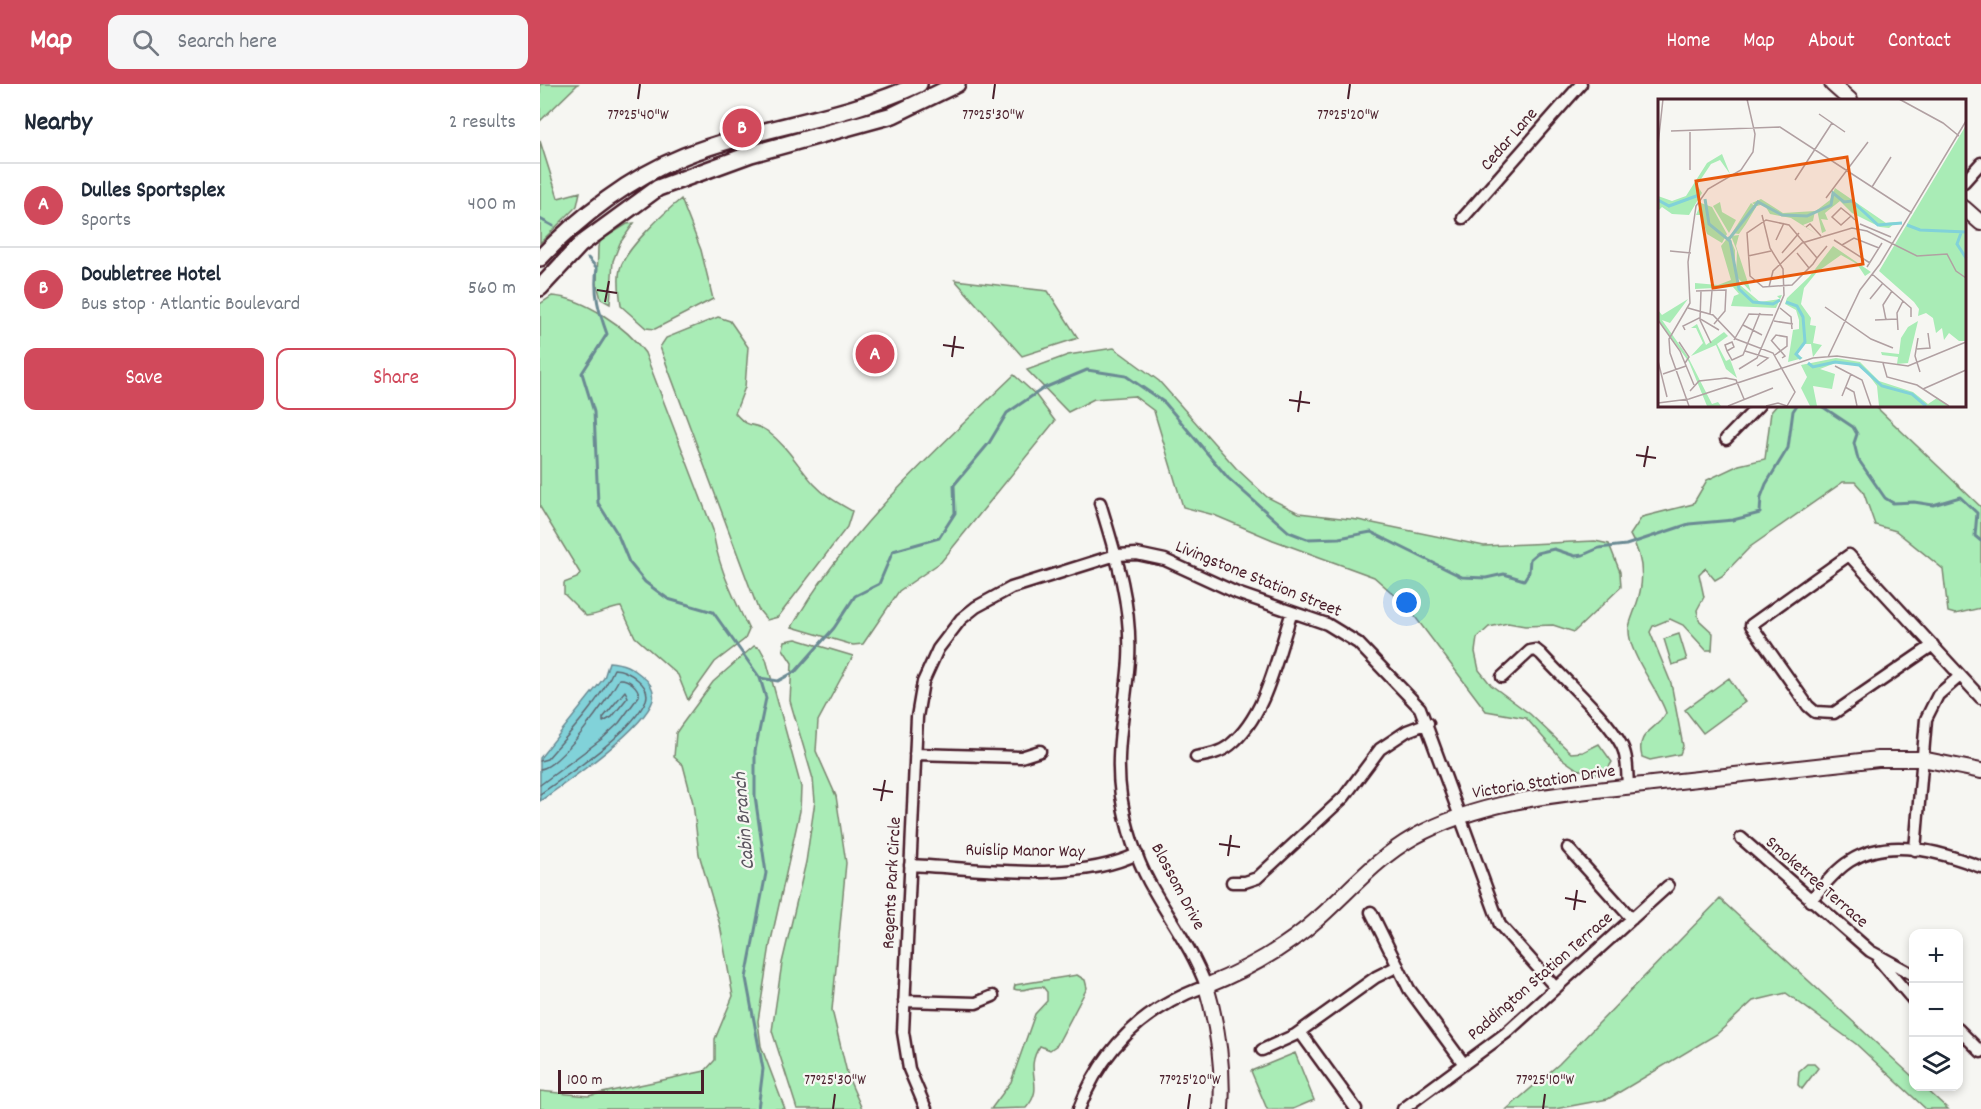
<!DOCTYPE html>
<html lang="en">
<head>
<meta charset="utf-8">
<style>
  :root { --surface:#fff; --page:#f6f6f7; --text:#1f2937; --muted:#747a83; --line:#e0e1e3; --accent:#d1495b }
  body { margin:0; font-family:Dekko,sans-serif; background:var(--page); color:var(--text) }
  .controls { position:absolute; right:18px; bottom:18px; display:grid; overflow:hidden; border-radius:12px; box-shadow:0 3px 9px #0003 }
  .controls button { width:54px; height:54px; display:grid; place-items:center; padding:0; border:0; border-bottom:2px solid var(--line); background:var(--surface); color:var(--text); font:30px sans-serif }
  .scale { position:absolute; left:18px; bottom:15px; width:146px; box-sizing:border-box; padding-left:6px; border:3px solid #4a1f2b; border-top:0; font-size:16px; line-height:21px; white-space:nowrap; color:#4a1f2b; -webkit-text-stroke:4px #f6f6f2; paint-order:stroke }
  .you { position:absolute; left:867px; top:519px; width:21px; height:21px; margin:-15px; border:4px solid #fff; border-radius:50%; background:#1a73e8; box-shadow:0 0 0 9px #1a73e833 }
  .badge { display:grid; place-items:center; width:39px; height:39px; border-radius:50%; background:var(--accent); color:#fff; font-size:20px; font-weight:700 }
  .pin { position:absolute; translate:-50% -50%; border:3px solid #fff; box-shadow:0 2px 6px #0006 }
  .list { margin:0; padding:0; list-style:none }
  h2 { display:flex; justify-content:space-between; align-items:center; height:78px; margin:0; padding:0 24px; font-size:26px }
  h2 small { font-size:20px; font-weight:400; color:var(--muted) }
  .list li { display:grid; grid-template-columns:39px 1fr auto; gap:18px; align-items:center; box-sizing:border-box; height:84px; padding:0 24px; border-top:2px solid var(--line) }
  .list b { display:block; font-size:22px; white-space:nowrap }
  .list p { margin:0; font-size:20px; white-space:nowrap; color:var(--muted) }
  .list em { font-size:20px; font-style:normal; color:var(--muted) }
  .actions { display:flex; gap:12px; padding:18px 24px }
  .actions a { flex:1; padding:14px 0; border:2px solid var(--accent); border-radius:12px; text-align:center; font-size:21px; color:var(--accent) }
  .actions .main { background:var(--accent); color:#fff }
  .icon { flex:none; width:33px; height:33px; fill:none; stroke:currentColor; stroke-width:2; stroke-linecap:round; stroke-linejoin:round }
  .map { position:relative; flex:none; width:1441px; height:1025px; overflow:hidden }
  header { display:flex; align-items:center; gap:36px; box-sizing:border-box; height:84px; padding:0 30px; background:var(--accent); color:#fff }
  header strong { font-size:28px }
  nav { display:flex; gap:33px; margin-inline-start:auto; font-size:21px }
  .search { width:420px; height:54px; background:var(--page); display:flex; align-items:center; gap:15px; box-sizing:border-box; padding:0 21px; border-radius:12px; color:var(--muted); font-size:22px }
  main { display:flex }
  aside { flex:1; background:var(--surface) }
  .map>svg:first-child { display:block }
  .green { fill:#a9ecb6; stroke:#7a8670; stroke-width:1.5 }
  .water { fill:#81d2d9; stroke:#6b8a93; stroke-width:1.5 }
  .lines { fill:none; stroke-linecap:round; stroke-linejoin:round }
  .shore { stroke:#606771; stroke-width:1.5 }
  .stream { stroke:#6b8a93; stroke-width:3 }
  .minor-casing { stroke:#4a1f2b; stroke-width:15 }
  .tertiary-casing { stroke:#4a1f2b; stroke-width:18 }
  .secondary-casing { stroke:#4a1f2b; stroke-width:20 }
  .minor { stroke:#f6f6f2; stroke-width:10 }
  .tertiary { stroke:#f6f6f2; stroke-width:14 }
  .secondary { stroke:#f6f6f2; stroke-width:15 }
  .ticks { fill:none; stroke:#4a1f2b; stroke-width:2 }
  .labels { text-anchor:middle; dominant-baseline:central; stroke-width:4.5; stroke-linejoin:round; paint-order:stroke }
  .street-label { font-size:18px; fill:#4a1f2b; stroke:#f6f6f2 }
  .water-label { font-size:20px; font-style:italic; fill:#5a555f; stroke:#f6f6f2 }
  .inset-river { fill:none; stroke:#81d2d9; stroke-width:3 }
  .inset-road { fill:none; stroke:#b1a0a2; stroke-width:1.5 }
  .view { fill:#e8590c; fill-opacity:0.15; stroke:#e8590c; stroke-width:3 }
  .inset-edge { fill:none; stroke:#4a1f2b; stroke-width:3 }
  .ticks-label { font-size:15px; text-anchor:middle; fill:#4a1f2b; stroke:#f6f6f2; stroke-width:4.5; stroke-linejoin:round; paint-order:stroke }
</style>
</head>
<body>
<header>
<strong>Map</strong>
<div class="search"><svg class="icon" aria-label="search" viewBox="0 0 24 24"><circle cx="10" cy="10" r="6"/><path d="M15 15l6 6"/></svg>Search here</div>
<nav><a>Home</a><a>Map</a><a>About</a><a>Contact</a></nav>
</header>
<main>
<aside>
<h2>Nearby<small>2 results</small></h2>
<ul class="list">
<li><span class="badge">A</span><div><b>Dulles Sportsplex</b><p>Sports</p></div><em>400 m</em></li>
<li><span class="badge">B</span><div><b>Doubletree Hotel</b><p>Bus stop · Atlantic Boulevard</p></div><em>560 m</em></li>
</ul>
<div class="actions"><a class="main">Save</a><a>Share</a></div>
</aside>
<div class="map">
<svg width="1441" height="1025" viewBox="0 0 1441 1025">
  <rect width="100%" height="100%" fill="#f6f6f2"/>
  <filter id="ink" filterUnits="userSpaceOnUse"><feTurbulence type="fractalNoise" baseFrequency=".0167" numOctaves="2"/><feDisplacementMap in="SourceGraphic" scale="12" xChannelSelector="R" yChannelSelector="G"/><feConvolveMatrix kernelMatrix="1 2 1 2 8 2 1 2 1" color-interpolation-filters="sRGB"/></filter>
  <g filter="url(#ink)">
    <path class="green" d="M0,0h38l-38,37z
      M0,57l18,57 22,-6 -3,14 -37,37z
      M141,115l20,51 12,49 -58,30 -9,-1 -25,-22c-1,-12 -4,-25 -1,-37 5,-20 45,-57 61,-70z
      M94,139l-14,20 -7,18 -3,43 -9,-5 -4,-15 1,-37 3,-7 26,-16z
      M415,196l93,11 30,47 -56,18z
      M12,212c32,2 75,31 93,57l68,177c4,36 21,67 36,100l-4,9 -30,23 -27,38 -10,-25 -43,-38 -14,-30c-13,2 -22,8 -35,9l-22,-22v-11l13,-5 3,-5 -40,-66v-203z
      M178,233l12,4 18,26 -3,40 -10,26c15,18 19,8 32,18 19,14 31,35 47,53 11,12 24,19 38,27l-5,16 -69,90 -11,3 -9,-11 -98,-262 6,-9z
      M574,264l45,33 77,87 31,29 32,16 59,7 126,26 111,-5 14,3 11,28 1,15 -47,45 -21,-7 -28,1 -17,-3 -19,4 -12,11 -2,14 4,18 12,15 39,29 41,39 12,-1 16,-8 13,18 -6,10 -12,2 -17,-5 -16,-11 -35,-40 -40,-7 -79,-105 -33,-29 -101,-37 -59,-25 -31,-8 -29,-96 -20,-15 -40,3 -26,13 -41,-42 41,-15z
      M474,291l21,19 20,27 -114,141 -42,29 -36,53 -10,1 -61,-18c55,-97 142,-175 222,-252z
      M1237,321h97l107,102v101l-26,6 -7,-2 -5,-43 -47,-38 -21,-6 -12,-34 -8,-9h-12l-93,65 -28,29 -7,4 -10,-12 -6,6 5,23 -7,13 2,10 14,13 -1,17h-6l-23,-25 -13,-6 -17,7 -3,6 21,51 12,63 -3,8 -30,6 -8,-3c-7,-26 15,-26 24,-44 -8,-25 -39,-60 -37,-85 1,-7 5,-15 7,-22 9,-25 8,-48 -6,-71l12,-18 51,-13 14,-24 32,-15 26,-6 6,-47z
      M1139,550l8,26 -15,5 -8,-26z
      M256,555l57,17 -35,65 -2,30 20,45 10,67 -14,147 16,67 14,32h-65l-25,-78 10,-68 24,-101 9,-61 -2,-22 -23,-78 2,-38 -9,-14 2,-8z
      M214,562l6,2 6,11 35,128 -1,24 -30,134 -12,76 3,25 24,63h-245v-18l48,5 117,-25 10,-11v-21l18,-43 -13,-71 -21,-71 -6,-51 -10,-38 -9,-8 2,-24 4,-6 33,-45z
      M1189,594l16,24 -42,31 -18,-23z
      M1180,815l193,178 1,9 10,1 24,22h-22l-70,-65 -70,-51 -33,8 -36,33 -109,65 -53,10h-48l52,-45z
      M537,891l8,5 2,8 -30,57 -7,5 -10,-4c-18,26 7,39 -14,62l-35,1 20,-27 24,-68 12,-13v-9l-4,-5c-10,-2 -20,6 -29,2l1,-4z
      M755,969l19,47 -21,9h-26l-16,-38z
      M1267,980h7l4,4 -16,21 -4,-4 1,-14z"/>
    <path class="water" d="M69,578c14,1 23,5 33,14 8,6 13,14 11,24 -9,29 -86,82 -113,101v-43l64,-80z"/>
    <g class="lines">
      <path class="shore" d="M85,607l3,6 -16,20 -9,5v-4z
        M0,677l7,-2c24,-28 52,-56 67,-90 9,0 17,5 24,11 6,5 11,12 8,20 -14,33 -76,73 -106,94
        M0,685c19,-1 70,-72 79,-90 9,-1 20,8 20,17l-20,27 -16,15 -63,47"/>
      <path class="stream" d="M0,135l13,7
        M48,174l9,10c-4,24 2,44 10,66l-25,39 12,39 4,91 19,30 12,29 16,20 23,17 45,13 47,66 6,20 -11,53v45l11,77 -20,105 17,91 -5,40
        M1280,321l33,22 4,7 -3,9 4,16 27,39 8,5 21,-1 19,3 27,-8 17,16 -2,23 6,5
        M220,594l18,3 18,-10 38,-43 21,-32 24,-12 14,-33 46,-13 16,-25 -1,-28 35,-42 18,-30 37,-25 43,-18 39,6 39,27 63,75 61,54 18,7 32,-1 32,-6 91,45 24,1 18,-4 20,6 5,-8 1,-13 7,-6 17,-4 21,7 8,-1 16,-7 27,-3 63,-21 44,-4 27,-7 1,-16 5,-13 22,-36 5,-37 4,-6"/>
      <defs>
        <path id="minor" d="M1424,98l17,-19
          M923,134l118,-134
          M1186,355l33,-34
          M1393,561l-99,68 -19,-1 -7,-6 -57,-81 98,-70 132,143
          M962,593l28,-26 6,-1 5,4c23,26 66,63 81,92 6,12 5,27 6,41
          M375,670l106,3 19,-6
          M656,673c12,-2 24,-4 34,-12 37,-30 47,-90 62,-133
          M1201,754l129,113 44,24
          M1028,764l64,71
          M1375,766l11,-131 12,-24 22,-19
          M370,781c69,3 165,19 227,-11
          M692,798h13l12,-4 87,-81 36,-48 27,-18 21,-8
          M1270,817c12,-13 24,-30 40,-40 39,-25 91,-9 131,6
          M831,828l38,77 55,75
          M1339,876l35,41
          M364,917l72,2 17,-7
          M1418,945l23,23
          M760,948l56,77
          M722,966l33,-15 81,-58 22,-11
          M386,1025l-17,-40 -6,-37 14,-315 6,-35 15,-33 23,-30 15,-12 35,-19 105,-33 21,-1 28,6 72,33 90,31 31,19 62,65 80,217 56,63
          M539,1025c23,-61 65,-101 127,-123 -14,-38 -38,-69 -57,-104 -14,-26 -23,-57 -28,-86 -7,-47 5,-90 8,-137 3,-54 -13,-104 -29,-156
          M863,1025l103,-76 162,-147"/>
        <path id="tertiary" d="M1292,0l18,16
          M1424,124l17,15
          M681,1025c3,-43 -3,-82 -15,-123 43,-17 81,-39 115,-70 31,-28 56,-58 93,-79 72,-40 159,-44 238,-53 76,-8 151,-16 226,-25h44l59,12"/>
        <path id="secondary" d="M0,174c39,-41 91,-81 144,-102 76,-30 160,-37 235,-72
          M0,204l40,-43 78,-57 93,-34 142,-39 64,-31"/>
      </defs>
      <use href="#minor" class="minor-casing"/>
      <use href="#tertiary" class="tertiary-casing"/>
      <use href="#secondary" class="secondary-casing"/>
      <use href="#minor" class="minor"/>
      <use href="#tertiary" class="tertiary"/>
      <use href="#secondary" class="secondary"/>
    </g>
  </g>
  <path class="ticks" d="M98,15l2,-15M453,15l2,-15M808,15l2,-15M57,206l20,3M65,218l4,-21M403,261l21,3M412,273l3,-21M749,316l21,3M758,328l3,-21M1096,371l20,3M1104,383l4,-21M333,705l20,3M341,717l4,-21M679,760l21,3M688,772l3,-21M1025,814l21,4M1034,826l3,-20M293,1025l2,-15M648,1025l2,-15M1003,1025l2,-15"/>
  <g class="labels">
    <g class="street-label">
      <text transform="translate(970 56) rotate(-49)">Cedar Lane</text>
      <text transform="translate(718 496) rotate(22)">Livingstone Station Street</text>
      <text transform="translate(1004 699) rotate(-9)">Victoria Station Drive</text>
      <text transform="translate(485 768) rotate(1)">Ruislip Manor Way</text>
      <text transform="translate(353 799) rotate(-87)">Regents Park Circle</text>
      <text transform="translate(1276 799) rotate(41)">Smoketree Terrace</text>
      <text transform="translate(637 803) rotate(62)">Blossom Drive</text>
      <text transform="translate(1001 893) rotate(-41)">Paddington Station Terrace</text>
    </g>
    <g class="water-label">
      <text transform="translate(205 737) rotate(-95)">Cabin Branch</text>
    </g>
  </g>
  <g transform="translate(1118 15)">
    <rect width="308" height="308" fill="#f6f6f2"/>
    <path d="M307,28v214h-6l-10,-8 -5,7 -2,-12 -6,5 -3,-15 -7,-5 -8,3 1,-7 -5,-7 -35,-31zM64,55l8,20 -10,-14 -9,4 -14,21 5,8 -13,22 -17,-1 -10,-7 -4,4v-15l14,5 14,-5 21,-33zM177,89l51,35 10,-1 -7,6 -9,-1 -28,-14 -12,-12 -15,12 3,7 -7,-1 5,12 -4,2 -5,-23 13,-10zM103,100l22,14 32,-2 -2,10 -10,4 15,10 -27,-17 -21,-4 -6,-10 -7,2 -5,-3zM62,103l2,10 14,8 -7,13 -16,-27zM43,104l11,4 15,27 -5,9 -15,-9 -6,-19h-5zM93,104l5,4 -10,17 -7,10 -7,-1zM81,136l-3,11 15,46 -15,-16 1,-25 -6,-15zM71,137l6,14v22l5,13 20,17 20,-3 -3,-3 5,-1 -6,13 -45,-2 3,-10 5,-2 -6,-7 -38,2v-6l23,2 13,-5 -10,-34zM175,147l38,26 -6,4 -8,-12 -16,-9 -24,17 -13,16 -3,16 10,14 -1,7 6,1 -3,17 9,2 -9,12 -2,-13h-8l-6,11 6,3 -15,4 5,-32 6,-1v-9l-3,-10 -11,-6 2,-6 22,-21zM30,200l-18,24 -8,-3 26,37 24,47 6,-2 3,4h-14l-18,-44 -31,-42v-10l4,5zM260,222l-10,42 -11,1 1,-7 -16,-2 -1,-3 18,2 2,-16 7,-11zM39,225l9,21 18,-13 4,4 -11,8 9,17 4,-2 7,19 -11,-9 -10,-24 -25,11 12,-13 -7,-15h-5zM178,259l24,4 19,19 34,11 15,12 9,-6 12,8h-70l-2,-20 -10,-13 -8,-7 -21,-4 -18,7 15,5 -3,15 -19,-3 4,20h-7l-9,-18 6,-11 -6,-12z" fill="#a9ecb6"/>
    <path class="inset-river" d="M47,100l4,25 21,17 9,48 14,13 20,2 7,-4M0,101l11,6 30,-11M249,126l13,5 46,2M303,134l-4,11 9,14M71,140l29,-37 24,13 25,1 24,-11 2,-12 11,9 8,-1 26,24 24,-2M128,203l11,4 6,11 2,25 -9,12 5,5M150,264l5,4 22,-5 24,3 23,21 30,8 14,12"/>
    <path class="inset-road" d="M241,0l44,24 16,13M161,15l26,18M13,32l109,-4 132,86M0,46l5,-46M32,71v-38M137,81l37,-57M214,88l19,-30M168,99l42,-56M193,117l-10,9 -9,-8 9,-9 10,8 3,3 3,2M202,125l31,13M148,128l4,-3 11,12M118,141l8,-17M176,141l36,23M184,146l12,-7 25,10M12,152l21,2M124,154l17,-20M139,154l12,15M90,157l23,-5M159,159l-28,-33 -23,-5 -19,13 3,43 13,11 29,-2 21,-21 4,-6 10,-12M209,168l15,-24M214,175l39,34v9M111,188l4,-16 29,-28 50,-15 15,3 50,25 30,-2 9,17 10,7M38,192l30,-1 -1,21 -11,13M43,192l-1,29 11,23M212,200l13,-16M167,208l46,32 22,9M30,209l25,7 23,24 37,14 22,39 -8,14M122,209l11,9 1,12M52,215l2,-23M0,221l22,31 14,34M217,221l22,-1M228,221l-3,-15 9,-14M116,222l19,3M85,226l19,10M27,231l-2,-4 16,-8 20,12M240,231l-1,-17 6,-12M260,239l-3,18 5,16M76,241l15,-26 24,1M113,241l14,16 -3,2M114,241l4,-5 11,2v9l-12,9M21,243l10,15 -4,6M259,250l13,-1 -2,-15M69,252l7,-4 -2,-5 -7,3 2,6 5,9 11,-5 17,-42M87,252l23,7 -11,8M170,258l32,-67 20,-26 86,-143M0,262l9,36M225,264l4,14 30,8 32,21M177,267l27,14 9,26M81,270l18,-11 27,-63 -1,-26 -13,-21 -8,-33M5,275l23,-8M187,288l9,5 3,14M265,290l43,-19M32,292l9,-10 27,-3 10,2 8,19M184,297l9,-22M0,304l31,-4 124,-41 24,-2 71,10 58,-24M31,307l-19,-53 -1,-14 21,-36 -2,-41 8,-56 12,-17 33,-19 12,-18 2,-18 -8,-35M70,307l45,-18M108,307l12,-3 9,3"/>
    <path class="view" d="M189,58l16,107 -150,24 -17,-107z"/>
    <rect width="308" height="308" class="inset-edge"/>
  </g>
  <g class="ticks-label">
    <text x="98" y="35">77°25'40"W</text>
    <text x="453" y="35">77°25'30"W</text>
    <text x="808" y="35">77°25'20"W</text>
    <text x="295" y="1000">77°25'30"W</text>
    <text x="650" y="1000">77°25'20"W</text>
    <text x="1005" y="1000">77°25'10"W</text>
  </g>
</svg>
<div class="controls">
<button>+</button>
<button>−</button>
<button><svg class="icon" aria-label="layers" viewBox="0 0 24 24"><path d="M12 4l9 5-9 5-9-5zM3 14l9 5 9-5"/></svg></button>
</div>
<div class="scale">100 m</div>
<div class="you"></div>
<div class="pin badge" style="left:335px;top:270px">A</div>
<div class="pin badge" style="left:202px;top:44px">B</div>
</div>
</main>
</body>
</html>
